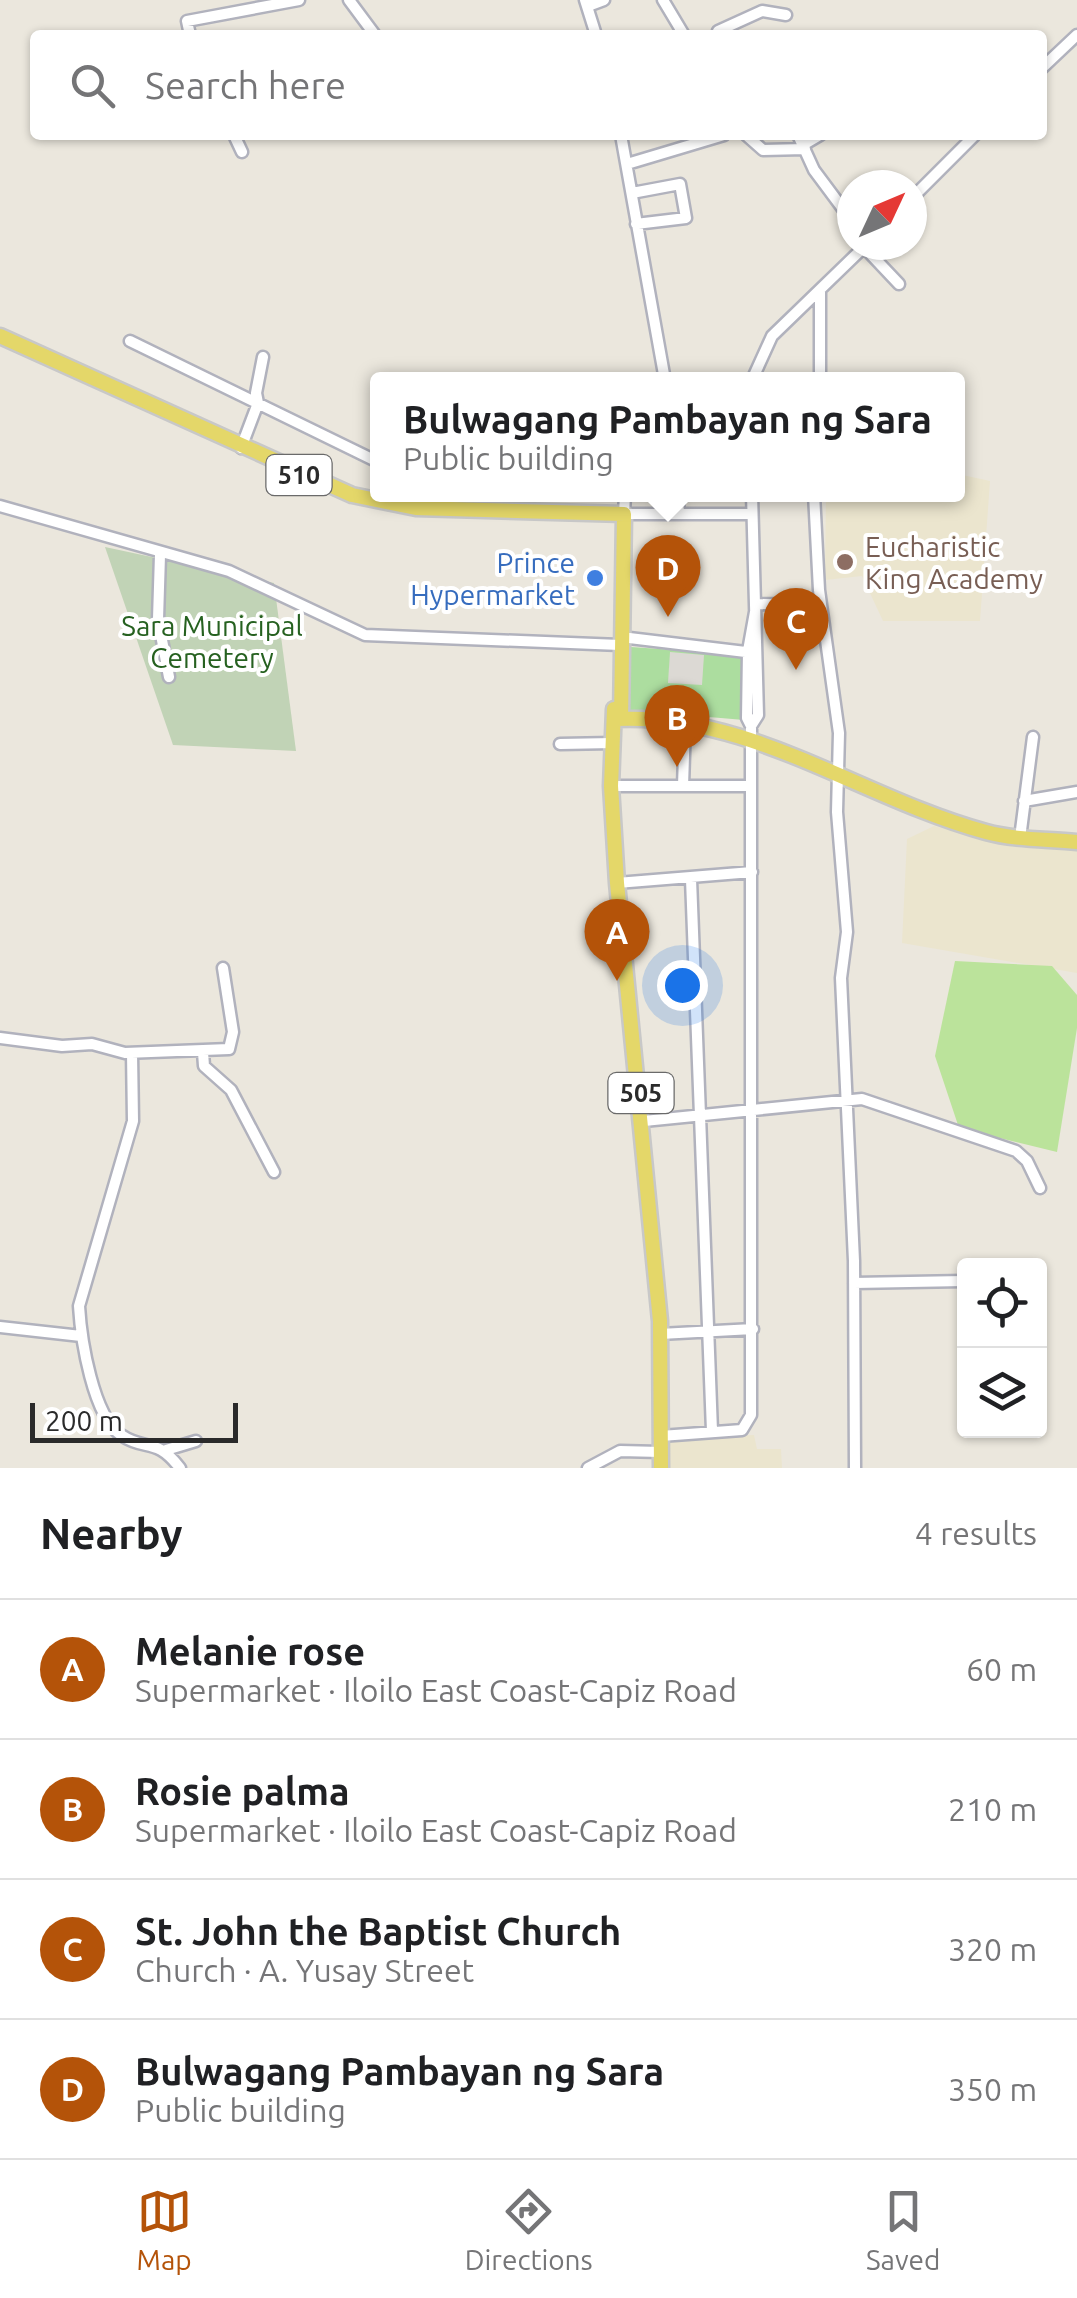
<!DOCTYPE html>
<html lang="en">
<head>
<meta charset="utf-8">
<style>
  :root { --surface:#fff; --page:#f6f6f6; --text:#202124; --muted:#757577; --line:#e0e0e0; --accent:#b45309 }
  body { margin:0; font-family:Ubuntu,sans-serif; background:var(--page); color:var(--text) }
  .controls { position:absolute; right:30px; bottom:30px; display:grid; overflow:hidden; border-radius:10px; box-shadow:0 2px 8px #0004 }
  .controls button { width:90px; height:90px; display:grid; place-items:center; padding:0; border:0; border-bottom:2px solid var(--line); background:var(--surface); color:var(--text); font:50px sans-serif }
  .compass { position:absolute; left:837px; top:170px; width:90px; height:90px; border-radius:50%; background:var(--surface); box-shadow:0 2px 8px #0004; rotate:46deg }
  .scale { position:absolute; left:30px; bottom:25px; width:208px; box-sizing:border-box; padding-left:10px; border:5px solid #2a2a2a; border-top:0; font-size:28px; line-height:35px; white-space:nowrap; color:#2a2a2a; -webkit-text-stroke:8px #fff; paint-order:stroke }
  .you { position:absolute; left:682px; top:985px; width:35px; height:35px; margin:-25px; border:8px solid #fff; border-radius:50%; background:#1a73e8; box-shadow:0 0 0 15px #1a73e833 }
  .badge { display:grid; place-items:center; width:65px; height:65px; border-radius:50%; background:var(--accent); color:#fff; font-size:32px; font-weight:700 }
  .pin { position:absolute; translate:-50% -82px; filter:drop-shadow(0 2px 5px #0008) }
  .pin::after { content:''; position:absolute; top:52px; width:35px; height:30px; background:inherit; clip-path:polygon(0 0,100% 0,50% 100%) }
  .popup { position:absolute; left:370px; top:372px; width:595px; height:130px; box-sizing:border-box; display:grid; place-content:center; border-radius:10px; background:var(--surface); filter:drop-shadow(0 2px 8px #0005); font-size:32px; white-space:nowrap; color:var(--muted) }
  .popup b { font-size:38px; color:var(--text) }
  .popup::after { content:''; position:absolute; left:50%; top:100%; margin-left:-20px; border:20px solid transparent; border-top-color:var(--surface) }
  .list { margin:0; padding:0; list-style:none }
  h2 { display:flex; justify-content:space-between; align-items:center; height:130px; margin:0; padding:0 40px; font-size:42px }
  h2 small { font-size:32px; font-weight:400; color:var(--muted) }
  .list li { display:grid; grid-template-columns:65px 1fr auto; gap:30px; align-items:center; box-sizing:border-box; height:140px; padding:0 40px; border-top:2px solid var(--line) }
  .list b { display:block; font-size:38px; white-space:nowrap }
  .list p { margin:0; font-size:32px; white-space:nowrap; color:var(--muted) }
  .list em { font-size:32px; font-style:normal; color:var(--muted) }
  .icon { flex:none; width:55px; height:55px; fill:none; stroke:currentColor; stroke-width:2; stroke-linecap:round; stroke-linejoin:round }
  .map { position:relative; flex:none; width:1077px; height:1468px; overflow:hidden }
  .search { position:absolute; background:var(--surface); box-shadow:0 2px 8px #0004; left:30px; right:30px; top:30px; height:110px; display:flex; align-items:center; gap:25px; box-sizing:border-box; padding:0 35px; border-radius:10px; color:var(--muted); font-size:38px }
  .sheet { height:690px; background:var(--surface) }
  nav { display:flex; justify-content:space-around; align-items:center; box-sizing:border-box; height:140px; border-top:2px solid var(--line); background:var(--surface); font-size:28px; color:var(--muted) }
  nav a { display:grid; justify-items:center; gap:5px }
  nav .on { color:var(--accent) }
  .map>svg:first-child { display:block }
  .education { fill:#ebe5ce }
  .green { fill:#acdd9f }
  .cemetery { fill:#c1d3b6 }
  .pitch { fill:#bbe39b }
  .plaza { fill:#dcd9d4 }
  .lines { fill:none; stroke-linecap:round; stroke-linejoin:round }
  .minor-casing { stroke:#b1b2bd; stroke-width:15 }
  .major-casing { stroke:#c8c8c8; stroke-width:19 }
  .minor { stroke:#fff; stroke-width:10 }
  .major { stroke:#e4d769; stroke-width:14 }
  .education-dot { fill:#8d6e63; stroke:#fff; stroke-width:4 }
  .shop-dot { fill:#3f7fe0; stroke:#fff; stroke-width:4 }
  .labels { text-anchor:middle; dominant-baseline:central; stroke-width:8; stroke-linejoin:round; paint-order:stroke }
  .shield { fill:#fff; stroke:#6a6a6a; stroke-width:2.5 }
  .shield-label { font-size:25px; font-weight:bold; fill:#2a2a2a }
  .education-label { font-size:28px; fill:#785e54; stroke:#fff; text-anchor:start }
  .shop-label { font-size:28px; fill:#366cbe; stroke:#fff; text-anchor:end }
  .park-label { font-size:28px; fill:#266120; stroke:#fff }
</style>
</head>
<body>
<div class="map">
<svg width="1077" height="1468" viewBox="0 0 1077 1468">
  <rect width="100%" height="100%" fill="#ebe7dd"/>
  <path class="education" d="M958,474l32,7 -10,140h-97l-21,-45 -37,4 1,-85 132,-1z
    M934,826l81,21 62,3v123l-175,-30 5,-104z
    M754,1435l3,14h24l1,19h-113v-30z"/>
  <path class="green" d="M631,647l115,8 -2,65 -117,-10z"/>
  <path class="cemetery" d="M105,547l169,36 22,168 -123,-6z"/>
  <path class="pitch" d="M955,961l97,5 25,29v33l-20,124 -98,-24 -24,-72z"/>
  <path class="plaza" d="M670,652l34,3 -2,30 -34,-2z"/>
  <g class="lines">
    <defs>
      <path id="minor" d="M349,0l26,35
        M585,0l11,35
        M663,0l21,35
        M588,6l16,-6
        M718,31l44,-20 24,4
        M190,35l-3,-14 112,-21
        M1042,68l35,-33
        M234,135l8,17
        M621,135l44,245
        M746,135l17,15 42,-1
        M798,135l16,35 38,51
        M803,145l17,-10
        M627,164l97,-29
        M632,193l48,-9 6,34 -50,6
        M912,198l63,-63
        M864,247l35,37
        M130,341l248,121
        M752,380l20,-44 94,-91
        M820,380v-89
        M241,448l17,-45 -2,-10 7,-36
        M625,494l-1,20h128
        M677,494l2,18
        M814,494l5,96 20,143 -2,79 10,120 -6,46 13,283 1,207
        M0,506l229,65 136,64 255,10
        M160,555l-2,64 11,58
        M755,604l66,1
        M621,637l133,16
        M751,726l7,-11 -6,-221
        M560,744l53,-1
        M611,786h139
        M683,786l2,-61
        M1024,801l53,-9
        M1020,838l13,-101
        M691,879l21,552
        M617,883l135,-11
        M0,1038l62,8 30,-2 33,9 104,-4 4,-17 -10,-64
        M203,1052l1,14 27,24 43,82
        M132,1053l1,68 -54,185c2,34 14,110 42,129 25,17 34,1 59,33
        M644,1121l218,-22 154,52 11,10 13,27
        M854,1283l110,-2
        M0,1327l81,9
        M660,1334l93,-5
        M661,1436l81,-6 9,-15v-689l-4,-8 1,-67 7,-39
        M166,1450l30,-9
        M588,1468l32,-17 41,1"/>
      <path id="major" d="M0,336l352,159 64,13 208,6 -3,205
        M614,709l-3,77 6,97 43,438 1,147
        M616,719c135,-6 245,79 370,113 29,8 61,7 91,10"/>
    </defs>
    <use href="#minor" class="minor-casing"/>
    <use href="#major" class="major-casing"/>
    <use href="#minor" class="minor"/>
    <use href="#major" class="major"/>
  </g>
  <circle class="education-dot" cx="845" cy="562" r="10"/>
  <circle class="shop-dot" cx="595" cy="578" r="10"/>
  <g class="labels">
    <g class="shield">
      <rect x="266.5" y="455" width="65" height="40" rx="8"/>
      <rect x="608.5" y="1073" width="65" height="40" rx="8"/>
    </g>
    <g class="shield-label">
      <text x="299" y="475">510</text>
      <text x="641" y="1093">505</text>
    </g>
    <g class="education-label">
      <text x="865" y="546">Eucharistic<tspan x="865" dy="32">King Academy</tspan></text>
    </g>
    <g class="shop-label">
      <text x="575" y="562">Prince<tspan x="575" dy="32">Hypermarket</tspan></text>
    </g>
    <g class="park-label">
      <text x="212" y="625">Sara Municipal<tspan x="212" dy="32">Cemetery</tspan></text>
    </g>
  </g>
</svg>
<div class="controls">
<button><svg class="icon" aria-label="locate" viewBox="0 0 24 24"><circle cx="12" cy="12" r="6"/><path d="M12 2v4M12 18v4M2 12h4M18 12h4"/></svg></button>
<button><svg class="icon" aria-label="layers" viewBox="0 0 24 24"><path d="M12 4l9 5-9 5-9-5zM3 14l9 5 9-5"/></svg></button>
</div>
<svg class="compass" viewBox="-18 -18 36 36"><path d="M0-13l5 13h-10z" fill="#e53935"/><path d="M0 13l5-13h-10z" fill="#757577"/></svg>
<div class="scale">200 m</div>
<div class="you"></div>
<div class="pin badge" style="left:617px;top:981px">A</div>
<div class="pin badge" style="left:677px;top:767px">B</div>
<div class="pin badge" style="left:796px;top:670px">C</div>
<div class="pin badge" style="left:668px;top:617px">D</div>
<div class="popup"><b>Bulwagang Pambayan ng Sara</b>Public building</div>
<div class="search"><svg class="icon" aria-label="search" viewBox="0 0 24 24"><circle cx="10" cy="10" r="6"/><path d="M15 15l6 6"/></svg>Search here</div>
</div>
<section class="sheet">
<h2>Nearby<small>4 results</small></h2>
<ul class="list">
<li><span class="badge">A</span><div><b>Melanie rose</b><p>Supermarket · Iloilo East Coast-Capiz Road</p></div><em>60 m</em></li>
<li><span class="badge">B</span><div><b>Rosie palma</b><p>Supermarket · Iloilo East Coast-Capiz Road</p></div><em>210 m</em></li>
<li><span class="badge">C</span><div><b>St. John the Baptist Church</b><p>Church · A. Yusay Street</p></div><em>320 m</em></li>
<li><span class="badge">D</span><div><b>Bulwagang Pambayan ng Sara</b><p>Public building</p></div><em>350 m</em></li>
</ul>
</section>
<nav>
<a class="on"><svg class="icon" aria-label="map" viewBox="0 0 24 24"><path d="M3 6l6-2 6 2 6-2v14l-6 2-6-2-6 2zM9 4v14M15 6v14"/></svg>Map</a>
<a><svg class="icon" aria-label="directions" viewBox="0 0 24 24"><path d="M12 3l9 9-9 9-9-9zM9 14v-3h6M13 9l2 2-2 2"/></svg>Directions</a>
<a><svg class="icon" aria-label="saved" viewBox="0 0 24 24"><path d="M7 4h10v16l-5-4-5 4z"/></svg>Saved</a>
</nav>
</body>
</html>
